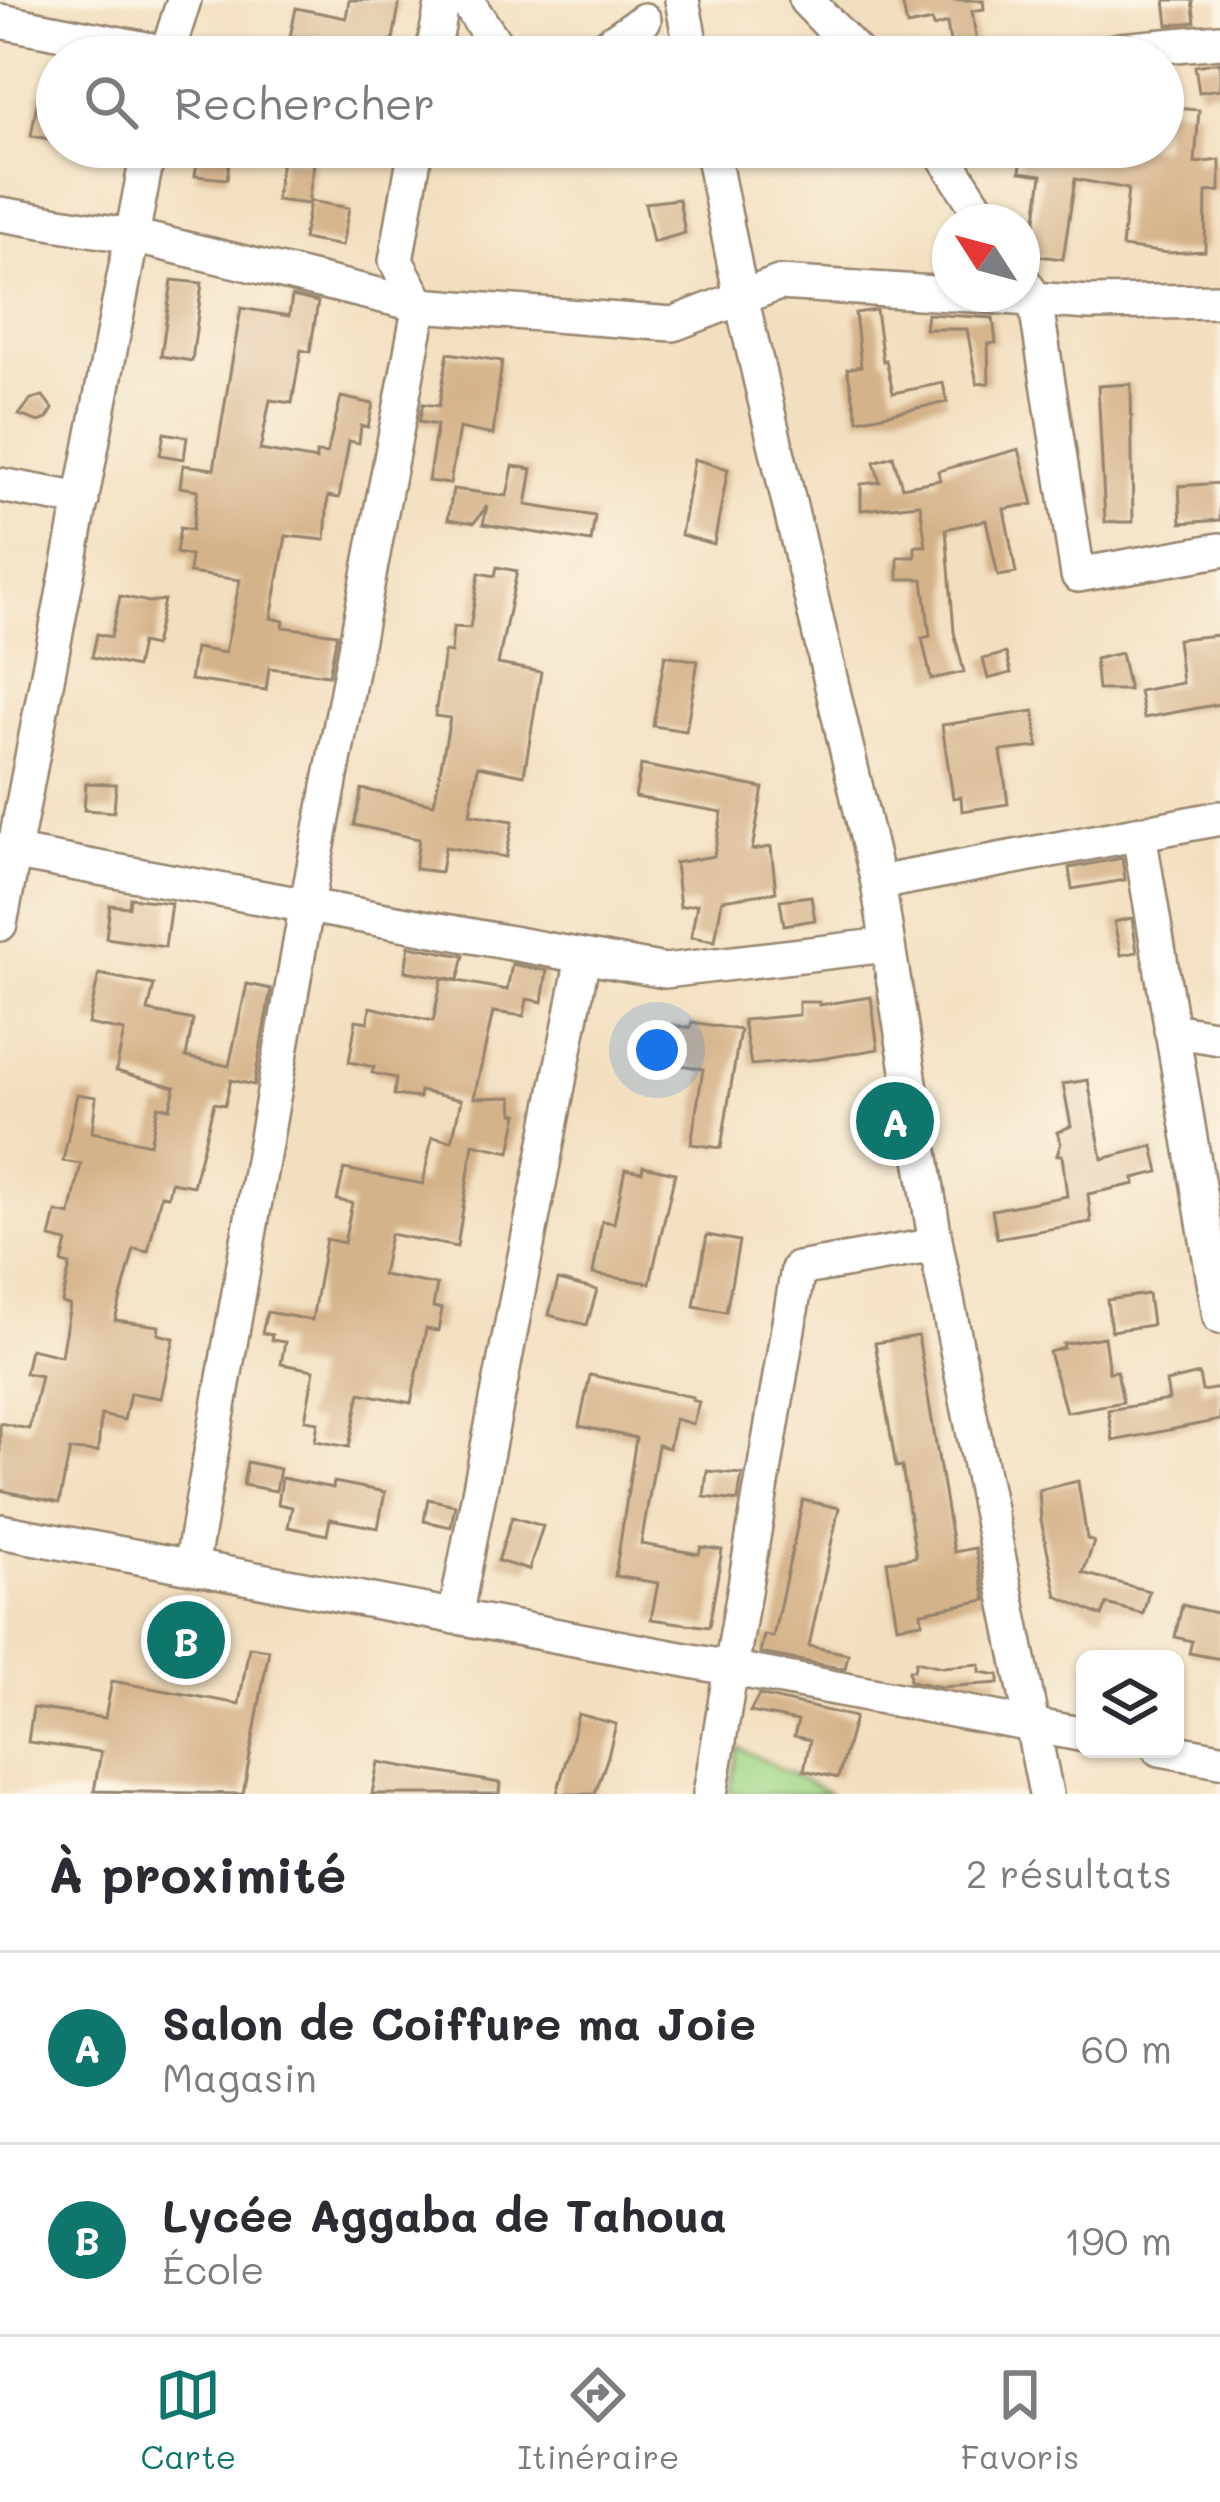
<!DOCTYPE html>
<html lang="fr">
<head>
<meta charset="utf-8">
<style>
  :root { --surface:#fff; --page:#f7f7f7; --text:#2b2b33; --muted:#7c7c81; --line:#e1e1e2; --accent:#0f766e }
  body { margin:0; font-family:Mali,sans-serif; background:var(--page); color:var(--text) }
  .controls { position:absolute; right:36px; bottom:36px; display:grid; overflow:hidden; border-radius:18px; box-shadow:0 3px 9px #0004 }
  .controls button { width:108px; height:108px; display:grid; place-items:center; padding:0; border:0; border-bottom:3px solid var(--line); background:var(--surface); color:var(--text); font:60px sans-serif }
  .compass { position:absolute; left:932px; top:204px; width:108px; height:108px; border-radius:50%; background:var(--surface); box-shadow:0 3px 9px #0004; rotate:306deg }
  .you { position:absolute; left:657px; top:1050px; width:42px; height:42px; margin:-30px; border:9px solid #fff; border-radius:50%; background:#1a73e8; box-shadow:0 0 0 18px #1a73e833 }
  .badge { display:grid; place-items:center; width:78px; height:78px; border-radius:50%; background:var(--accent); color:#fff; font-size:39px; font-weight:700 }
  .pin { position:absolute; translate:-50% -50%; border:6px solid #fff; box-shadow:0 3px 12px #0006 }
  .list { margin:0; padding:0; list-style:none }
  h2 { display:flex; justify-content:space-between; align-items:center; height:156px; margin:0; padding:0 48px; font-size:51px }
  h2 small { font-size:39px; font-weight:400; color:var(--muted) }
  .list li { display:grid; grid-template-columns:78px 1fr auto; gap:36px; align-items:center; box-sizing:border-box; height:192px; padding:0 48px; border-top:3px solid var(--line) }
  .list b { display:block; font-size:45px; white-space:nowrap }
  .list p { margin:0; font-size:39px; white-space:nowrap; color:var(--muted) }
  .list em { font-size:39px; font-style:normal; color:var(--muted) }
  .icon { flex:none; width:66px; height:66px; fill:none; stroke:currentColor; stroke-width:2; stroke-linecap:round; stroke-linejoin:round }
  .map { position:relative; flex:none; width:1220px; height:1794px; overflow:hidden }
  .search { position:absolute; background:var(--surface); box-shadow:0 3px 9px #0004; left:36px; right:36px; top:36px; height:132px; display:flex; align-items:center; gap:30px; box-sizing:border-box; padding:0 42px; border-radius:66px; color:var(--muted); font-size:45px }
  .sheet { height:540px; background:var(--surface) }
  nav { display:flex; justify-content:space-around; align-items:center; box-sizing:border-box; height:168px; border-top:3px solid var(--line); background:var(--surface); font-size:33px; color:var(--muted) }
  nav a { display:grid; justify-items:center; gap:6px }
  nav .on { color:var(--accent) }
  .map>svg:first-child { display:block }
  .green { fill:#a1d88a; stroke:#6e8154; stroke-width:3 }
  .building { fill:#d5b38a }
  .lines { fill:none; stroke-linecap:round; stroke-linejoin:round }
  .minor-casing { stroke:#96846e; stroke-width:38 }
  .minor { stroke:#fff; stroke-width:33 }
</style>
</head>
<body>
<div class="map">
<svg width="1220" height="1794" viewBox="0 0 1220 1794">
  <rect width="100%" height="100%" fill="#fcf5e5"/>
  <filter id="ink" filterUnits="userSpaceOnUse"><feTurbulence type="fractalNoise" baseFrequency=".00833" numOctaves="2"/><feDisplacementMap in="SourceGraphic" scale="24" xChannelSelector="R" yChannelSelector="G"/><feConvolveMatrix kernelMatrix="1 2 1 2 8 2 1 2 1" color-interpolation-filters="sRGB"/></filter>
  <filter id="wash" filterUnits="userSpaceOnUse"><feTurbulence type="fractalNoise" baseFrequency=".004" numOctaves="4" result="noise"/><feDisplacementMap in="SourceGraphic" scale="48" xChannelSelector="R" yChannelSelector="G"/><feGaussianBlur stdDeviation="2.7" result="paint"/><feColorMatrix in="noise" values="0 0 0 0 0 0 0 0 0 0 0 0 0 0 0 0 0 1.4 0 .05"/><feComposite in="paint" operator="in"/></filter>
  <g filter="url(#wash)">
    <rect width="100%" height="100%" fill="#f2dfbf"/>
    <path class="green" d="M738,1747l92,47h-100z"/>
    <g id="blocks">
      <path class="building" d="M349,0h51l-10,57h-28l-73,-15 7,-34 50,10z
        M902,0h81l1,9 -12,2 7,46h-27l-5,-34 -14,4 -1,-6 -25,5z
        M1165,0h27l3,22 -27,3z
        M1220,62v27l-21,3 -4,-26z
        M39,92l18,3v45l-26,-4z
        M1163,107l36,3 -4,53 25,-3v31l-14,1 -1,59 -37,2 -46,-6 6,-58 -53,-10 -12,80 -32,-4 11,-80 -22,-3 3,-25h140z
        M199,147h32l-4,32 -32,-3z
        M282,159l32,4 -6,41 -32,-4z
        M679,199l6,34 -32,9 -8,-39z
        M310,201l39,7 -7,38 -39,-7z
        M172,280l30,3 -10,78 -31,-5z
        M292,296l26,6 -8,50 -9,-2 -9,53 -22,-3 -10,50 56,10v-7l11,1 14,-57 32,7 -5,23 -7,-1 -2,17 -10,-2 -10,57 -11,-2 -3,44 -39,-4 -15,82 13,3 -1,6 54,7 -8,41 -60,-7 -3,22 -76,-10 5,-32 30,5 15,-73 -51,-7 2,-17 -15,-3 4,-25 12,2 6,-40 -18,-3 3,-22 31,4 27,-161 48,8z
        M876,310l7,51 3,-1 7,33 50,-10 4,19 -89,18 -11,-51 14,-3 -6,-53z
        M927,314l66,4 3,25 -8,1 1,39 -12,1 -10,-55h-42z
        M448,353l54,8 -9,74 -34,-7 -9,56 -22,-3 9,-56 -18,-3 4,-18 16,2z
        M1131,384l2,138h-28l-7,-136z
        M43,396l10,13 -6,10 -8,3 -20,-7 12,-16z
        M164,433l23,4 -3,22 -24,-4z
        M1019,449l14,55 -29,5 12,64 -18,3 -12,-56 -40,9 8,103 10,40 -33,7 -9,-41 8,-2 -7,-57h-25v-22h17v-11h11l-6,-42 -59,6v-26l19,-2 -6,-20 19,-6 9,31 38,-7 -2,-9z
        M694,459l34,10 -14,75 -33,-9z
        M513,466l19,3 -6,36 69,11 -4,26 -108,-18 4,-18 -13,17 -26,-4 5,-30 54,7z
        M1220,483v37l-39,3 -2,-37z
        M497,567l20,4 -19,93 43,8 -17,103 -46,-9 -8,48 43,7 -7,36 -61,-10 -4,25 -26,-3 4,-30 -65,-14 8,-36 72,15 16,-86 -15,-2 9,-64 7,1 2,-26 17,1 9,-55 16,3z
        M120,596l29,6 15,-2 -10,46 -13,-3 -5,24 -44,-10 5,-23 14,3z
        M1219,635l1,69 -76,14 -5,-27 43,-8 -5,-44z
        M1006,653l5,20 -23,6 -5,-20z
        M1121,653l8,37h-31l-3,-31z
        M665,655l33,6 -12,70 -33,-5z
        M1034,711l4,36 -37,4 7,53 -46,7 -1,-14 -8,1 -11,-73z
        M641,765l122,23 -11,62 19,-3 5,45 -54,8 -7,41 -24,-4 6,-33 -17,3 -5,-44 39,-7 8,-44 -87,-15z
        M86,783l30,1 -2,28 -30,-2z
        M1122,858l3,22 -53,9 -3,-21z
        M811,896l4,24 -31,5 -4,-25z
        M130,898l41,5 -6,44 -59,-9 4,-33 19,2z
        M1132,918l5,34 -16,3 -7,-33z
        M409,946l55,10 -6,24 -53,-9z
        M512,964l35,7 -5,31 -15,-3 -3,17 -31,-4 -19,86 38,-1 1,16 5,1 -8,38 -37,-8 -16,103 -67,-13 -8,41 55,10 -4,22 9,2 -4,22 -12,-2 -15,74 -51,-10 -11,54 -34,-6 3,-19 -13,-2 9,-50 -33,-6 4,-22 -14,-2 1,-5 -10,-2 5,-21 45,8 14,-81 18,4 8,-40 -15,-3 7,-31 79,15 9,-47 20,4 9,-41 -41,-9 -1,7 -25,-3 2,-17 -24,-5 2,-6 -25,-5 7,-42 12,2 2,-15 63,14 9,-43 65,12z
        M99,974l55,11 -6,26 45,9 -7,37 43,9 18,-82 24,5 -17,96 -23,-5 -6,25 -11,-2 -21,83 -22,-4 -3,14 -7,-1 -13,57 -14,-3 -19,71 44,6 -1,8 16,4 -13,60 -31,-5 -6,27 -23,-5 -3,37 -28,-2 -11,53 -59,-13v-67l29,6 12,-53 -16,-3 5,-24 31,7 9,-51 -8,-2 8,-38 -8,-2 5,-21 -17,-4 6,-26 14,3 11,-51 -18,-3 14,-67 19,3 -4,35 58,12 8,-38 12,2 5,-21 -59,-16 8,-40 -36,-7z
        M871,997l7,52 -57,10 -70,6 -8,-45 56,-5v-13h20v3z
        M692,1022l48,8 -19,118 -30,-4 12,-75 -38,-7 7,-37 18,3z
        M1088,1080l14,79 51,-13 6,26 -25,6 1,6 -47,10 3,28 -94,16 -5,-28 75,-14 -5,-41h-5l4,-12 -4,-11 14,-6 -8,-42z
        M643,1166l32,7 -25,110 -57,-9 9,-53 12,2 11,-54 17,3z
        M707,1235l32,6 -13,71 -32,-6z
        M558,1280l39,10 -10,35 -38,-10z
        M1148,1294l4,31 -41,6 -4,-31z
        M918,1336l36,216 21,-4 11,52 -65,12 1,10 -25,4 -10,-65 29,-4 -14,-91 -6,1 -21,-124z
        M1104,1337l5,35 8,-1 6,31 -57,10 -17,-60 15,-4 -1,-4z
        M1199,1374l3,17 18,-3v32l-107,21 -5,-31 61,-10 -3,-18z
        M590,1375l103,22 -1,3 7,2 -6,22 -18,-5 -6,29 -11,-3 -17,99 58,10 2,-7 21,3 -13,77 -58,-8 7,-36 -43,-7 21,-138 -57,-12z
        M247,1462l33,7 -4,22 -33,-6z
        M707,1471l35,3 -4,27 -34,-4z
        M282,1478l51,10 1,-6 51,10 -7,36 -48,-9 -3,16 -39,-8 4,-20 -14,-3z
        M1078,1481l9,58 7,3 -11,31 66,18 -6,23 -36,-10 -5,12 -45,-20 -16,-76 -2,-30z
        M428,1499l27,6 -4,22 -27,-6z
        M803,1500l36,8 -30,138 39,8 -3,15 -85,-16 4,-18 9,2z
        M512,1517l31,9 -14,44 -31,-9z
        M1182,1605l38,9v45l-31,-6 3,-12 -17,-4z
        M249,1647l20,3 -26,144 -149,-3 7,-39 -73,-10 5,-34 72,10 7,-37 127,23z
        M916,1661l26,6 38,-3v8l19,3v8l-58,4 -31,-6 -1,-11h5z
        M759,1695l96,22 -17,61 -34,-8 6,-30 -16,-4 4,-15 -48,-9z
        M578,1714l38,10 -8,32 -13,38h-38z
        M378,1762l122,21 -1,11h-127z"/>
    </g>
  </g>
  <g filter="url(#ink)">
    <use href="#blocks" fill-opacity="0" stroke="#96846e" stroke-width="3"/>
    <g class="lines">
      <defs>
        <path id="minor" d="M466,0l38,57
          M682,0l11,57
          M806,0l55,57
          M0,21l167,32
          M166,57l18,-57
          M432,57l11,-57
          M590,57l54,-37
          M1091,57l29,-7 100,-9
          M711,147l30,150 137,586 58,362 110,549
          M938,147l48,75
          M0,214l132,22 288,69 253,19 106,-41 171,11
          M1022,279l13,20 43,276 142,-25
          M956,294l134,9 130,-2
          M0,485l82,15
          M1139,834l81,483
          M0,850l665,121 222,-26
          M878,883l342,-65
          M0,924l149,-777
          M1171,1030l49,8
          M0,1531l1085,204
          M191,1567l115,-658 114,-604 -24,-44 20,-114
          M455,1617l128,-660
          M1160,1749l60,11
          M710,1794l88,-525 138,-24"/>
      </defs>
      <use href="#minor" class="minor-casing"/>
      <use href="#minor" class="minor"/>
    </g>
  </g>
</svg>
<div class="controls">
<button><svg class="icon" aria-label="layers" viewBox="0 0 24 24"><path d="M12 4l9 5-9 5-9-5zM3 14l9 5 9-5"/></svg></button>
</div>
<svg class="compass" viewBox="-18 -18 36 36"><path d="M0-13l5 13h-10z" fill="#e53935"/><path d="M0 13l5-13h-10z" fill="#7c7c81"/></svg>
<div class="you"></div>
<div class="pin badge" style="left:895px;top:1121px">A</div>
<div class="pin badge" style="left:186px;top:1640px">B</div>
<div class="search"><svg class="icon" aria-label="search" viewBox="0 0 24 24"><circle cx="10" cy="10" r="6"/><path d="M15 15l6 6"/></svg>Rechercher</div>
</div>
<section class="sheet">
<h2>À proximité<small>2 résultats</small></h2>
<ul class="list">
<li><span class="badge">A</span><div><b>Salon de Coiffure ma Joie</b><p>Magasin</p></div><em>60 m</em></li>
<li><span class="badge">B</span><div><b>Lycée Aggaba de Tahoua</b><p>École</p></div><em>190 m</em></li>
</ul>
</section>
<nav>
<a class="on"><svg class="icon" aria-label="map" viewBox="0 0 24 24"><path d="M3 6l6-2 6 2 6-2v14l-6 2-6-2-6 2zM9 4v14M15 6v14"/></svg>Carte</a>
<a><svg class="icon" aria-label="directions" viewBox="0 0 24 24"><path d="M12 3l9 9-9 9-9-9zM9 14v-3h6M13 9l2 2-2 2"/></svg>Itinéraire</a>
<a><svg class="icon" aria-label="saved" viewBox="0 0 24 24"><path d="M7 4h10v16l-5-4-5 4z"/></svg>Favoris</a>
</nav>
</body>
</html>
